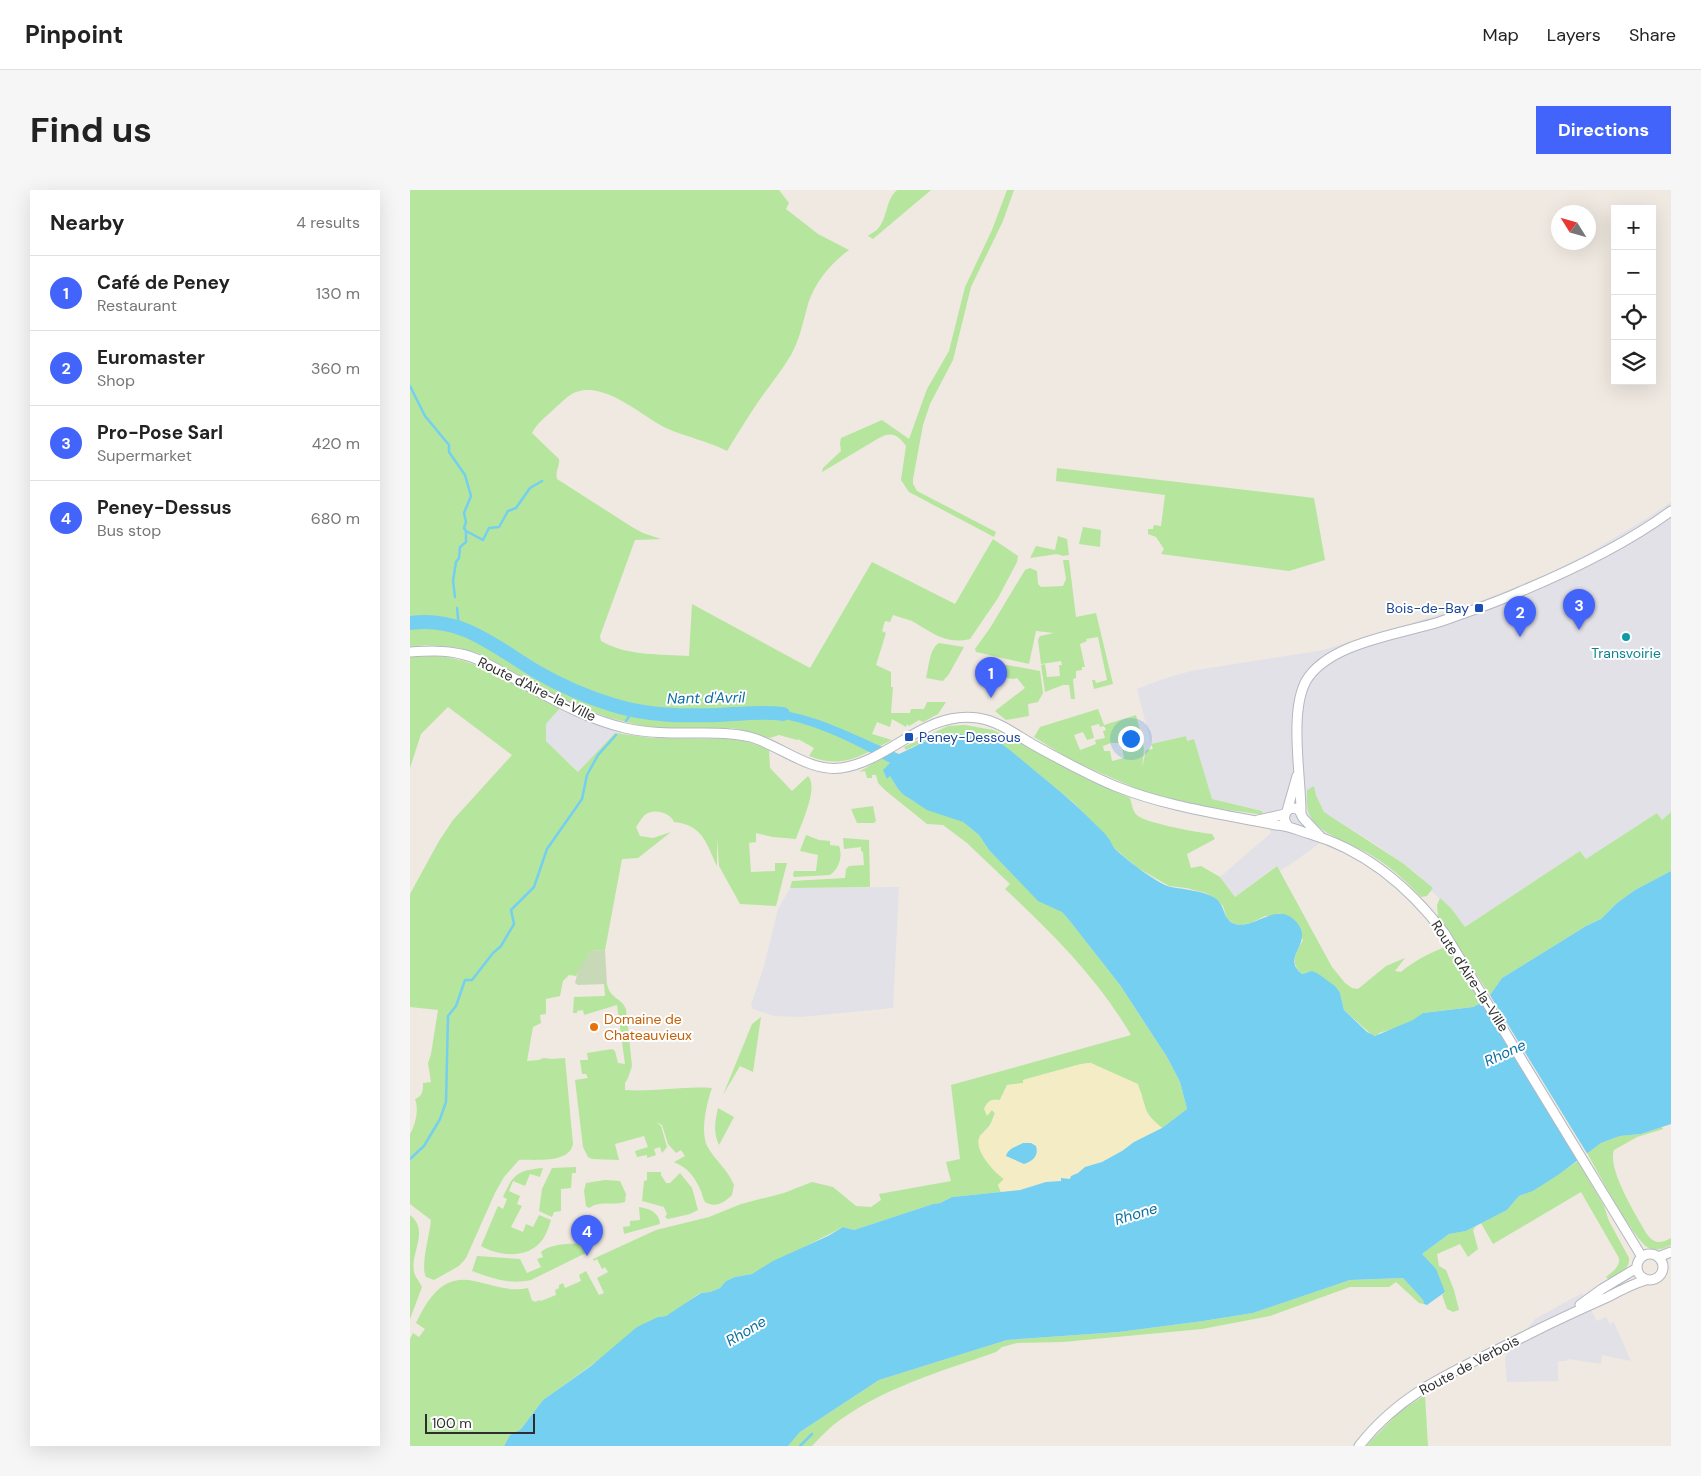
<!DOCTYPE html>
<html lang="en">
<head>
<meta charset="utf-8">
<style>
  :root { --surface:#fff; --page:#f6f6f6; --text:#222; --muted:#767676; --line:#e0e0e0; --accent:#4264fb }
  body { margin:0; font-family:"DM Sans",sans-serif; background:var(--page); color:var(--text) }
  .controls { position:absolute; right:15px; top:15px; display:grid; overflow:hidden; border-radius:0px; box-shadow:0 5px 20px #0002 }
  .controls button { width:45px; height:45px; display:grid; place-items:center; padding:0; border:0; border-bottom:1px solid var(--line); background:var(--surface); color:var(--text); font:25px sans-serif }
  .compass { position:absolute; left:1141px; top:15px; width:45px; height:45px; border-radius:50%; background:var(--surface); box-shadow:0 5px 20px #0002; rotate:307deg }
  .scale { position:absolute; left:15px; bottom:12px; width:110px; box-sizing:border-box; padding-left:5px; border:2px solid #2e2e2e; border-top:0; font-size:14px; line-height:18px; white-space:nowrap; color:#2e2e2e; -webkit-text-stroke:4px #fff; paint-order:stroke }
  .you { position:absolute; left:720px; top:548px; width:18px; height:18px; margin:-12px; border:4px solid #fff; border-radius:50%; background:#1a73e8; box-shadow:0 0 0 8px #1a73e833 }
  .badge { display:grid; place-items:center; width:32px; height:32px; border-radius:50%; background:var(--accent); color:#fff; font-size:16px; font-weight:700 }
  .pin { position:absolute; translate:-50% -41px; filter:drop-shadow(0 1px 2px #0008) }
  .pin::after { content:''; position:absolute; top:26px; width:18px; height:15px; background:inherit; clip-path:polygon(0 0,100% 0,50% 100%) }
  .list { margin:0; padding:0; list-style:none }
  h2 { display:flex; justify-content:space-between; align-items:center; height:65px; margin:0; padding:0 20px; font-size:21px }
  h2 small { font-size:16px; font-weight:400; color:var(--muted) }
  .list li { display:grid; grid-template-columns:32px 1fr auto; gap:15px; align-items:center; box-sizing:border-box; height:75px; padding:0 20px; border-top:1px solid var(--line) }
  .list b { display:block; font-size:19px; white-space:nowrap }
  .list p { margin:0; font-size:16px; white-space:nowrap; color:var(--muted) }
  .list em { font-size:16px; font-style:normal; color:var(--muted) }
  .icon { flex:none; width:28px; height:28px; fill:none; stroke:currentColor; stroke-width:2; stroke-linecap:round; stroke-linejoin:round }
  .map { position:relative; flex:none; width:1261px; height:1256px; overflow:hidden; border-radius:0px }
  header { display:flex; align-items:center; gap:30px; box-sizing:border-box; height:70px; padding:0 25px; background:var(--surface); border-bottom:1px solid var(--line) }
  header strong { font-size:24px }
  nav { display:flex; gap:28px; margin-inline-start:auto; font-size:18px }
  .intro { display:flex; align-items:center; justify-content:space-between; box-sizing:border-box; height:120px; padding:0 30px }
  h1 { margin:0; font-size:35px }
  .button { padding:12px 22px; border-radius:0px; background:var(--accent); color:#fff; font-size:18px; font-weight:700 }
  main { display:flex; gap:30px; padding:0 30px }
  aside { flex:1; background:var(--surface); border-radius:0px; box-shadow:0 5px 20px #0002 }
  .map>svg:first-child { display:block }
  .industrial { fill:#e3e1e8 }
  .green { fill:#b6e59e; fill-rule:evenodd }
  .sand { fill:#f3ecc5 }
  .cemetery { fill:#c8d9b8 }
  .water { fill:#75cff0 }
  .pier { fill:#efe9e1 }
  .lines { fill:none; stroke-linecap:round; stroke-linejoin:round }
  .stream { stroke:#75cff0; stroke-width:2.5 }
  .river { stroke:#75cff0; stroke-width:14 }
  .secondary-casing { stroke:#b4b7c1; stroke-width:11 }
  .secondary { stroke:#fff; stroke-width:9 }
  .transit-dot { fill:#1a4fb4; stroke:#fff; stroke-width:2 }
  .culture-dot { fill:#0f9aa8; stroke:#fff; stroke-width:2 }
  .food-dot { fill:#e8710a; stroke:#fff; stroke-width:2 }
  .labels { text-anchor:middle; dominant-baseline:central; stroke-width:4; stroke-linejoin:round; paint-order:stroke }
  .transit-label { font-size:14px; fill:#164399; stroke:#fff; text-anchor:end }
  .culture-label { font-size:14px; fill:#0d838f; stroke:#fff }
  .street-label { font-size:14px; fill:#2e2e2e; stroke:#fff }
  .food-label { font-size:14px; fill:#c56008; stroke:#fff; text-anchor:start }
  .water-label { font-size:15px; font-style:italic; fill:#0d6fa3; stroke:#fff }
</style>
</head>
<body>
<header>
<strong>Pinpoint</strong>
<nav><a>Map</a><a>Layers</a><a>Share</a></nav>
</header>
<div class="intro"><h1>Find us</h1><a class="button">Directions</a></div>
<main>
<aside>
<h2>Nearby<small>4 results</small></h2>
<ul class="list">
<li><span class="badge">1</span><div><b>Café de Peney</b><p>Restaurant</p></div><em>130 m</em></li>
<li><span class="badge">2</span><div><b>Euromaster</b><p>Shop</p></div><em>360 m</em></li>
<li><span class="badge">3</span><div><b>Pro-Pose Sarl</b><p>Supermarket</p></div><em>420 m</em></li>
<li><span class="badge">4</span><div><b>Peney-Dessus</b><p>Bus stop</p></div><em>680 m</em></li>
</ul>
</aside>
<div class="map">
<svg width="1261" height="1256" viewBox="0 0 1261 1256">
  <rect width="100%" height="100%" fill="#efe9e1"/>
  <path class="industrial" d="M1261,312v310l-9,8 -5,-7 -71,46 -6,-8 -115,76 -14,-19 -20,-17 1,-2 -17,-17 -34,-24 -57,-36 -8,-17 -3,-9 4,39 12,8 -13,13 -18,13 -18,12 -4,-5 -41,31 -15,-20 51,-44 -8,-22 -51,-12 -18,-60 -7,2 -1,-5 -35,8 -14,-55 26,-10 28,-8 132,-21 148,-45 74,-30 44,-22 60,-36z
    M150,518l34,16 31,9 -5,1 -5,-1 -36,39 -33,-31v-17z
    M489,697l-6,121 -92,9 -27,-1 -21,-7 -2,-4 13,-39 14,-57 12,-21z
    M1172,1103l15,28 9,-4 4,7 4,-2 17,39 -29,-6 -1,9 -33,-5 -2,2h-8v20l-51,1 -2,-23 2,-6 28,-34z"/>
  <path class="green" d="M0,0h369l10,13 -3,6 32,25 31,16c-18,13 -34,32 -41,54 -5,18 -8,34 -17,51 -10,17 -22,31 -33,47 -11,16 -21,33 -31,49 -19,-10 -41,-14 -61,-23 -24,-12 -61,-47 -90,-36 -8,3 -14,10 -21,16 -8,8 -18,15 -23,25l27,26c1,7 -4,12 -2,20l75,48 11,6 18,6 -26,1 -35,96 1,5c25,15 60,13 88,15l3,-52 118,64 62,-106 83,42 38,-65 25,17 -1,6 -19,36 -28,41c-25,6 -38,-7 -58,-18 -6,-2 -13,-4 -19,-6l-3,7 -5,-1 -3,10 4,2 -10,32 15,7v15h2l-2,26h19l1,-4h13l3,-7h19l-8,12 -15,8 -4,-2 -10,6 -2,-2 -1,3 -14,-8 -2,8 -13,-5 -5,12 20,6c-30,15 -49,30 -83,16l5,-8 -16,-9 -1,1 -18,-5 -9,3 -4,-1 -34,-9h-73l-17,-2 -32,-8 -30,-11 -24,-12 -78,-42 -24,-6 -28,-2 -16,2z
    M487,0h34l-58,49 -5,-3c4,-3 10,-6 12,-10 8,-12 6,-26 17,-36z
    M597,0h7l-11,31 -32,66 -18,73 -23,44 -7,21 -10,54v5l4,7 79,41 -2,5 -85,-45 -8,-12 5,-34c-8,-11 -14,-15 -27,-8l-57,34 1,-4 18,-17 -1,-8 1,-5 41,-18 27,19 18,-50 22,-38 16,-64 27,-57z
    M647,278l257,30 11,62 -36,11 -128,-17 3,-5 -8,-12 -8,-3v-5h5l1,-4 7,1 4,-31 -109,-14z
    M673,337l18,3 -1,17 -21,-3z
    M648,346l9,3 2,16 -6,1 -6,-2 -27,4 6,-12 19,4z
    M653,370h6l7,57 20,-4 17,71 -19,5 -2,-9h3l1,3 11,-3 -9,-43 -12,2 1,2 -7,3 5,23h-3v3l-6,1v7l-3,1 2,20h-4l-2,-14h-6l-18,7 -4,-27 4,-1 2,13 13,-1 -1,-11h3l-1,-4 -20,3 -3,-24 2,-4 14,-3 -18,-2 -7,33 -53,-12 -1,-3 15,-21 35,-58 5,-2 7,3 1,13 3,3 22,-1 3,-7z
    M529,453l25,4 -15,27 -6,7 -17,-3c3,-11 3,-29 13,-35z
    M26,466c44,3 85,32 124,52l-14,16v17l32,31 37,-39 37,5 75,1 17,2 25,8 1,19 22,23 16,-15c11,12 -7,48 -12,63l-23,-2 -17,-4v9l-7,1 2,29 24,-1v-8h12l-11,43 -36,-2 -21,-38 -2,-28v28c-11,-23 -14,-41 -43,-44 -3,-9 -19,-14 -28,-8 -4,3 -7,9 -10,13l4,9 13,2 18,-6 -33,26 -16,1 -17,91 -14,1 -15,25 -7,-1 -6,6 -3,15 -14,3v15l-6,1 1,8 -8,4 -6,34 12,-1 4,-2 9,1 13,-1 8,86c-4,20 -38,15 -54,16l-15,17 -9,16 -29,65 -7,8 -25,14 -8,-3c-6,-11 4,-43 5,-57l-21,-16v-70c6,-10 9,-25 5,-35 8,-3 8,-9 8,-16l8,-1 -3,-19 3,-9 7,-44 -28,-3v-113l29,-53 14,-21 59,-65 -64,-48 -27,27 -11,34v-111z
    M576,471l54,10 3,22 -5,9 -10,2 1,12 -23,4 -11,-9 30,-23 -8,-10 -4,1 -28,-5z
    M688,519l6,16 32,-10 6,23 -20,5h-11l-8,3 1,5h6l2,10 12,-3 -2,-11 21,-5 1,8 -2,18 4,-18 7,-1 -2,-5 35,-8 1,5 7,-2 18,60 50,12 2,4 -69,-10 -48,-12 -74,-32 -39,-24 6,-10zM689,534l1,3 4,-1 2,4 -3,1 2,7 -10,2 1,4 -16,6 -6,-15 9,-3 4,8 7,-2 -3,-12z
    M555,535l28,5 19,8 79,43 39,17c2,5 2,14 8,18 9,7 61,17 74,18l3,5 -28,15 4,14 10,-2 19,11 15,20 42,-31 55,101 13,16 7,5 6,1 28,-23 19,-8 -10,13 6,1c11,-10 32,-21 45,-25l21,33 -1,1 5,9 2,-1 8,14 -8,4 -50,6c-10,11 -30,16 -44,20l-2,3 -5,-1 -28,-25 -4,-17 -32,-21 -6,2c-13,-11 -6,-22 1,-34l-23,-27 -7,3h-8l-14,7 -10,2 -6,-1 -8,-5 -4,-13 -7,-7 -10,-6 -20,-5 -17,-2 -31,-18 -25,-21 -4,-8 -35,-36 -72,-59c-14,-15 -16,-6 -32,-7 -4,-1 -8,-3 -12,-3 -18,-2 -36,8 -52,16l-2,-3 44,-21z
    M472,568l8,5 -3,15 3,-2 8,13 15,12 50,21 16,13 10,15 31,32 42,30 7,8 51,65 47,72 13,25 7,27 -25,19c-16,-14 -16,-16 -21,-36l-50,-29 -10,1 -58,16 1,3 -17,2 -7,15 -12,15 4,-5 3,3 -5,12 -10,11 13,33 11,10 -6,6 3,7 -49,5 -12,6 -7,1 -79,26 -11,-3 -91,47 -17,3 -9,4 -6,7 -10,4 -10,1 -22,16 -12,7 -8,1 -115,83 -22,29 -11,6 -6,11h-94v-107l3,-6 6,4 6,-8 -9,-6c12,-24 26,-49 58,-42 19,4 35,11 54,7l4,13 1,-1 1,2 6,-2 1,1 15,-6 -1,-5 4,-2v-3l4,-2 2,5 16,-7 -2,-6 7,-4 13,24 5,-2 -7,-15 11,-6 -3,-5 -3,2 -5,-10 -3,2 -1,-2 63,-29 53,-13 32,-13 43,-11 28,-11 21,5 23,19 15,1 10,-7 -2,-6 72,-13 -5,-19 14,-3 -9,-74 180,-50c-33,-56 -79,-102 -126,-146l5,-5 -43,-41 -24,-18 -16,-1 -41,-33 -8,-8 -2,-8h-4v3h-5l-2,-7 -6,1z
    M904,596l2,9 8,17 80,52 29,24 -6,8 -6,1c-14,-15 -29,-29 -47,-40 -17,-12 -55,-22 -64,-41 -4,-8 -3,-18 -3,-26z
    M463,616l3,15 -2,2h-17l-6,-14z
    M1261,622v59l-36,19 -18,13 -16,16 -15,7 -84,52 -12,17 -52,-78 -1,-12 3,-7 11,10 14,19 115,-76 6,8 71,-46 5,7z
    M396,645l13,5 11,1v4l9,1c4,10 0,23 -9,29l-36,2 -1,-2 1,-4h22l2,-16 -18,-4z
    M433,648l26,2 1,47 -80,1 2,-7 53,-3 1,-9 3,-3 15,-1 -1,-13 -2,-1v-4l-17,2z
    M194,794h3c3,15 14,13 19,25l6,57 -4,12 -3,5v7c29,2 58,-4 87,-2 -5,14 -12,43 -5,58 8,14 21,24 27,39l-2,10c-8,8 -17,13 -27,7 -2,-4 -3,-7 -4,-11 -6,-14 -13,-23 -27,-29l11,-6 -4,-6 -5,3 -8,-9 -6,-19 -6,-3 5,4 6,21 -5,6 -2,-6 -6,2 2,6 -9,3v-3l-10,2 -2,-6 13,-4 -4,-11 -29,8 4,16 -27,-1 -4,-2 -5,-10 -8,-67 13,-2 -2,-4h-4l-2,-14h8l-1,-7 25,-4 3,2 3,12 7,1 -8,-59 -33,10 -1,-5 -6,1v2h-4l1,-16 31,-1z
    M351,827l-8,55 -13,-6 -17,29 29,-71z
    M308,918l16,9 -15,28c-6,-13 -4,-24 -1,-37z
    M1252,937l1,2 -26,8 -23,13c-7,19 22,65 32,83 8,11 14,11 25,5v7c-7,4 -15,6 -22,3 -15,-7 -52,-78 -62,-95l14,-10 19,-7 21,-2z
    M1168,971l26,45 5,15 20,37c1,12 -11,16 -20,22l-3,-3c7,-6 14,-10 13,-19l-38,-66 -88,52 -12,-21 26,-13 12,-14 14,-5z
    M166,977v6h-4l-1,15 -10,1v22l-7,1 -2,5 -13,-6 3,-22 10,-21z
    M133,978l-3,9 -10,-3 -5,12 -12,-5 -4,10 11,5 -3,8 5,2 -11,21 12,5 3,-8 7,3 6,-12 12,5c-2,6 -4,13 -8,19 -14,20 -42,18 -62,7l17,-40 5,3 4,-10 -4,-2c10,-23 15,-27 40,-29z
    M237,982h14v3l5,8h4l10,-10 12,15 6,22 -8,4 -22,5 -3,-2 2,-3 -3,-7 -22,-6 2,-20 3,-1z
    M195,990l15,1 6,13 -1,8c-13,4 -24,-2 -36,6l-3,-2 -2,-15 2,-8z
    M229,1017c11,2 20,5 21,17l-36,10 -1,-7 7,-1v-5l10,-1z
    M0,1025c20,16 0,37 4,57 1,5 6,10 8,15l-12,32z
    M1066,1036l-3,4 5,19 -10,8 -8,-13 -23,10 2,12 7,4 8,20 5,20 -6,2 -6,-3 -5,-14 3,-3 -23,-38 27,-20 17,-3z
    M180,1053v8l-59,29c-22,5 -39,-2 -59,-9l5,-15 43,3 7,14 14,-6 -4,-8 6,-2 -2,-5c12,-10 34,-8 49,-9z
    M993,1088l20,22 1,4 -5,-1 -23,-21 -7,5h-39l-80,29 -68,13 -139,13 -46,1 -15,4 -6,5c-56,20 -118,37 -165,75 -7,6 -13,13 -19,19h-24l12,-14 79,-52 128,-40 112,-8 84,-11 50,-8 97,-33z
    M1015,1205l3,51h-62l33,-34z"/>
  <path class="sand" d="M681,873l47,21 10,32 14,12 -60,34 -17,5 -7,6h-4l-4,6 -24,3 -26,8 -19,2 -3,-7 6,-6c-9,-6 -32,-30 -24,-43 1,-2 4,-3 6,-5 4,-5 7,-12 9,-18l-3,-3 -5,6 -3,-7c3,-8 8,-11 16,-9l7,-15 16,-2v-3l58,-16z"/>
  <path class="cemetery" d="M195,760l2,34 -29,1 -3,-2 3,-12 13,-20z"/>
  <path class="water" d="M357,519c48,3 88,27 132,45 19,-8 38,-22 60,-20 3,0 7,2 11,3 16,1 18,-8 32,7 11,8 21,17 32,26 22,18 43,35 62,55 5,5 10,9 13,14 3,4 3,7 6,10 11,10 42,35 56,38 15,3 30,3 44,11 10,7 8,19 16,24 18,12 42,-19 61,-4 28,23 -14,38 10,56l10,-3 5,2 18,13 5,7 4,17 23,22 8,4 38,-16 10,-7 50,-6 8,-4 9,-8 12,-17 84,-52 15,-7 16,-16 18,-13 36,-19v253l-30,10 -21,2 -19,7 -43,32 -25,16 -14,5 -12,14 -41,21 -17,3 -27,20 14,15 9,23 -18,13 -3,-1 -1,-4 -20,-22 -53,2 -97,33 -50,8 -84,11 -112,8 -128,40 -79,52 -12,14h-284l6,-11 11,-6 22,-29 48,-34 46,-39 21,-10 8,-1 35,-23 9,-1 10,-4 6,-7 9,-4 17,-3 21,-13 55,-25 15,-9 11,3 79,-26 7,-1 12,-6 68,-7 26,-8 15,-1v-3l9,1 1,-3 7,-3 7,-6 17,-5 20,-11 12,-9 28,-14 25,-19 -7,-27 -13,-25 -47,-72 -51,-65 -7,-8 -24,-11 -49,-51 -10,-15 -16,-13 -36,-12 -23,-15 -6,-6 -8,-13 -3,3 -4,-9 7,-7c-39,-21 -79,-42 -124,-47l-1,-3z
    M613,953h8l5,3c3,10 -3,15 -12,18l-18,-8c2,-8 10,-9 17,-13z"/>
  <path class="pier" d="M1078,802l100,163 -9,8 -99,-162z"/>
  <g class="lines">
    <path class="stream" d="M0,196l15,30 24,29v7l16,23 6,21 -7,17 2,9 -2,6 2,3v11l-6,5 -1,11 -3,4 -3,19 2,16
      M56,341l17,9 6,-12 10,-1 9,-16 8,-3 14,-20 12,-7
      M47,418l2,19
      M216,531l7,-11
      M0,969l14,-13 16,-27 6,-17 2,-86 8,-10 9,-26h7l21,-27 8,-7 13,-22 -3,-14 23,-23 13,-38 35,-50 5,-24 11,-20 18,-20
      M390,1256l12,-12"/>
    <path class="river" d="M0,433c53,-7 85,24 127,49 24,14 50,25 76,33 35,11 70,11 106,10 21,-1 43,-4 64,-1"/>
    <defs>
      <path id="secondary" d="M0,462c17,-1 34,-2 51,2 19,4 37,16 54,25 35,19 71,40 110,49 26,6 52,5 79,5 15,0 30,0 46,4 30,8 58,35 91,31 49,-7 84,-58 137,-50 20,3 37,16 54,26 27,15 54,30 83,42 52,21 107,28 161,39 15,1 20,5 34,9 55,16 100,54 135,100l197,323
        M877,621l10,-35
        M891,622c0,-36 -12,-100 5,-131 22,-38 94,-47 133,-59 26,-9 53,-18 78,-29 53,-22 108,-48 154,-82
        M848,630l27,-6
        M878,636c-5,-6 -5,-12 1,-17l5,-1 5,2 4,8 17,18
        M1227 1077a13 13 0 1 1 26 0a13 13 0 1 1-26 0Z
        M1248,1067l13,-5
        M1170,1115l22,-16 35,-21
        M949,1256c46,-59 106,-79 170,-112 26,-13 52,-25 79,-37 13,-7 24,-13 38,-17"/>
    </defs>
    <use href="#secondary" class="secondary-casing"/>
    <use href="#secondary" class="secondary"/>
  </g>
  <g class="transit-dot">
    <rect x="1064" y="413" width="10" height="10" rx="2.5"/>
    <rect x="494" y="542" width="10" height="10" rx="2.5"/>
  </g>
  <circle class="culture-dot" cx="1216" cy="447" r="5"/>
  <circle class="food-dot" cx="184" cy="837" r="5"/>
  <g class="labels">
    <g class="transit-label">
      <text x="1059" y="418">Bois-de-Bay</text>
      <text x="509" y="547" text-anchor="start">Peney-Dessous</text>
    </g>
    <g class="culture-label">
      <text x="1216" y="463">Transvoirie</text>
    </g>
    <g class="street-label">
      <text transform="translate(127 499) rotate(26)">Route d'Aire-la-Ville</text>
      <text transform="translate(1060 786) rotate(57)">Route d'Aire-la-Ville</text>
      <text transform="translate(1059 1175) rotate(-28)">Route de Verbois</text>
    </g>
    <g class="food-label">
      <text x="194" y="829">Domaine de<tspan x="194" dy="16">Chateauvieux</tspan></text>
    </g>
    <g class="water-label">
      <text transform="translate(296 508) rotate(-1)">Nant d'Avril</text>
      <text transform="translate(1095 863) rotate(-25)">Rhone</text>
      <text transform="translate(726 1024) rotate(-17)">Rhone</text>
      <text transform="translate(336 1141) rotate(-31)">Rhone</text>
    </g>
  </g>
</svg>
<div class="controls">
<button>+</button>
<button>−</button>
<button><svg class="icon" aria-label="locate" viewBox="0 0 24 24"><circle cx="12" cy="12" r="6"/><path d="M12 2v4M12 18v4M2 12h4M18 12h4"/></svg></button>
<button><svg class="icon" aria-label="layers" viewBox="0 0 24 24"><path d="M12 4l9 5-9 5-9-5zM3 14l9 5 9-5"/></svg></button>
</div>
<svg class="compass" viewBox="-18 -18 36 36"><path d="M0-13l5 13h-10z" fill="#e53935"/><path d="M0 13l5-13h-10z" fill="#767676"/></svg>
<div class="scale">100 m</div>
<div class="you"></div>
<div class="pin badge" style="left:581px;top:508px">1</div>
<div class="pin badge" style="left:1110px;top:447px">2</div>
<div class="pin badge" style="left:1169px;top:440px">3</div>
<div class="pin badge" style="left:177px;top:1066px">4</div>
</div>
</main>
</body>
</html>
